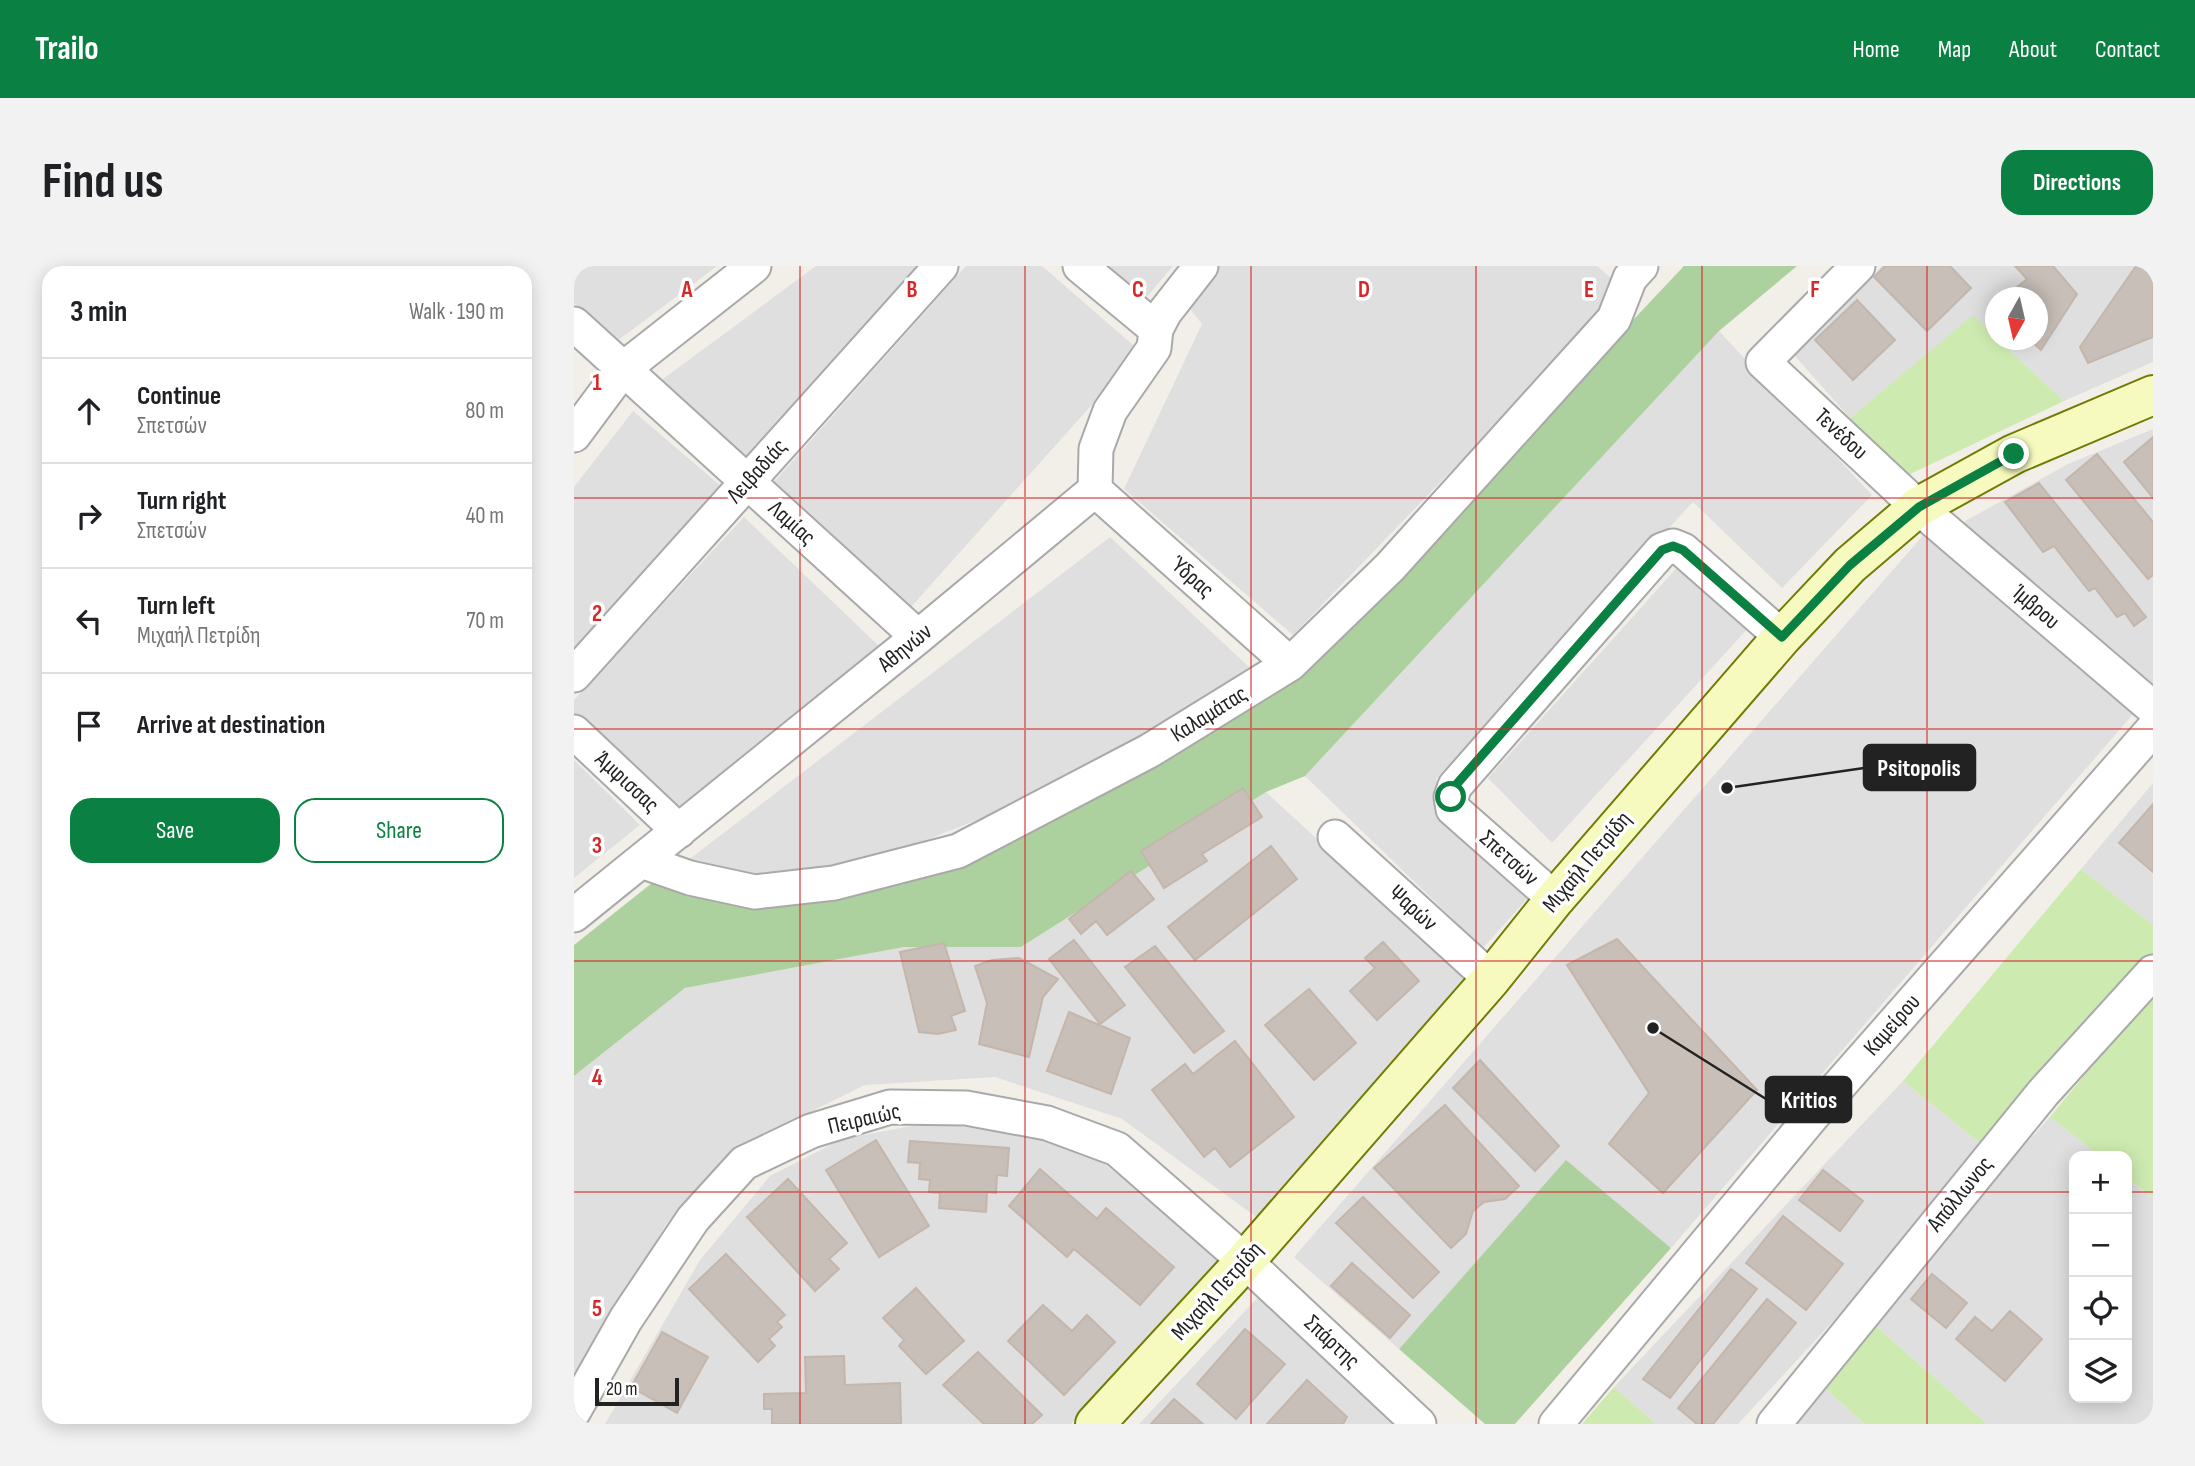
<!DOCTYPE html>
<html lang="en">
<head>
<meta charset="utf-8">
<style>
  :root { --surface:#fff; --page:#f2f2f2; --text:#202124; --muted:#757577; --line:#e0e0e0; --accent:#0b8043 }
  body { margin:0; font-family:"Sofia Sans Condensed",sans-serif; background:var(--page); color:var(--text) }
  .controls { position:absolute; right:21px; bottom:21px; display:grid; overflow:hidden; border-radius:14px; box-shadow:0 4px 18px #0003 }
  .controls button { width:63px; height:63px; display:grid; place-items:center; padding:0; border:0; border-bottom:2px solid var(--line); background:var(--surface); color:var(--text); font:35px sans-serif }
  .compass { position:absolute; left:1411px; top:21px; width:63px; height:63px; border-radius:50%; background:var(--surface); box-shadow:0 4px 18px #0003; rotate:188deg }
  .scale { position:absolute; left:21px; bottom:18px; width:84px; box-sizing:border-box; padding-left:7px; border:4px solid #222; border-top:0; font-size:19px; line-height:24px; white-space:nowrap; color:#222; -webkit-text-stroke:5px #fff; paint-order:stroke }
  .stop { position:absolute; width:21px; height:21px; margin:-16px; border:5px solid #0b8043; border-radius:50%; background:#fff }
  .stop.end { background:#0b8043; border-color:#fff; box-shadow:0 2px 7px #0008 }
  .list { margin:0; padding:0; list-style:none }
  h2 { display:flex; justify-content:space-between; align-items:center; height:91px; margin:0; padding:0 28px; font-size:30px }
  h2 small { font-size:23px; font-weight:400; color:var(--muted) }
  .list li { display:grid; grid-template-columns:46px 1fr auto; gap:21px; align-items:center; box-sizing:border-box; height:105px; padding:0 28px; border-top:2px solid var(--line) }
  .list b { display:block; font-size:26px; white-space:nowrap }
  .list p { margin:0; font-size:23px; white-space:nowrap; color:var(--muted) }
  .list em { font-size:23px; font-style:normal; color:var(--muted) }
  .actions { display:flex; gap:14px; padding:21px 28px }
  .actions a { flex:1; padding:16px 0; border:2px solid var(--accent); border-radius:21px; text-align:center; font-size:24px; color:var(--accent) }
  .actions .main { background:var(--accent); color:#fff }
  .icon { flex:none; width:38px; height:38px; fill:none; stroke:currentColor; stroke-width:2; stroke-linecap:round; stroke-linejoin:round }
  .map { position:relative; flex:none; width:1579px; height:1158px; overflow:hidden; border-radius:21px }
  header { display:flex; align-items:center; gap:42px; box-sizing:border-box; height:98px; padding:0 35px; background:var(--accent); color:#fff }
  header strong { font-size:33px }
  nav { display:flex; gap:38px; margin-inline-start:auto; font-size:24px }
  .intro { display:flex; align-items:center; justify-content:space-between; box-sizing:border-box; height:168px; padding:0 42px }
  h1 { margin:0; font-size:49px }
  .button { padding:18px 32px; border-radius:21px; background:var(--accent); color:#fff; font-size:24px; font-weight:700 }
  main { display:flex; gap:42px; padding:0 42px }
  aside { flex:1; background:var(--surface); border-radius:21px; box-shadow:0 4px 18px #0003 }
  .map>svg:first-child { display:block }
  .residential { fill:#e0dfdf }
  .grass { fill:#cdebb0 }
  .forest { fill:#add19e }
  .building { fill:#c7bfb8; stroke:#c4b6ab; stroke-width:2 }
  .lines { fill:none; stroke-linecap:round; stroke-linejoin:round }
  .street-casing { stroke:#a9a9a9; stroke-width:37 }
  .secondary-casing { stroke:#707d05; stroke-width:42 }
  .street { stroke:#fff; stroke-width:33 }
  .secondary { stroke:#f7fabf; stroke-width:38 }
  .route { stroke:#0b8043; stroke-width:9 }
  .grid { fill:none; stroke:#d62828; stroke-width:2; stroke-opacity:0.55 }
  .labels { text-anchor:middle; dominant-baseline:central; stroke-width:7; stroke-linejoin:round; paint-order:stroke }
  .street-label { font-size:23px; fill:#222; stroke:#fff }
  .grid-label { font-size:23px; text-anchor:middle; font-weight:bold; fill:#d62828; stroke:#fff; stroke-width:7; stroke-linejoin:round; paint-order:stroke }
  .leader { fill:none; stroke:#222; stroke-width:2.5 }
  .callout-dot { fill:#222; stroke:#fff; stroke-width:2.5 }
  .callout { fill:#222; stroke:#222; stroke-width:2.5 }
  .callout-label { font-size:24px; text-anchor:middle; font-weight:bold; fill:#fff }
</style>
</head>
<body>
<header>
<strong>Trailo</strong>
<nav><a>Home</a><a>Map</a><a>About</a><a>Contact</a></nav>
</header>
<div class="intro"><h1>Find us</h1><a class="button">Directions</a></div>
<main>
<aside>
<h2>3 min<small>Walk · 190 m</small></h2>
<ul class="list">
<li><svg class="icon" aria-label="ahead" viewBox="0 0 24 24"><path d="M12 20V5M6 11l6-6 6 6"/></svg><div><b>Continue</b><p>Σπετσών</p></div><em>80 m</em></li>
<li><svg class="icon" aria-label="right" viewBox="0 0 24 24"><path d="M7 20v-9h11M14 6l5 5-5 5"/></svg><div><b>Turn right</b><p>Σπετσών</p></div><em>40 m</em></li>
<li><svg class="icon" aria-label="left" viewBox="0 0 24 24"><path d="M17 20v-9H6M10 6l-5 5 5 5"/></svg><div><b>Turn left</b><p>Μιχαήλ Πετρίδη</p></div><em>70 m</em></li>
<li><svg class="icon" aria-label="arrive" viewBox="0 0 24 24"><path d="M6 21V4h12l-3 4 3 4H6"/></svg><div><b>Arrive at destination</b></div></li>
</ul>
<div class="actions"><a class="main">Save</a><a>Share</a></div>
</aside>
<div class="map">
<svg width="1579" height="1158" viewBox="0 0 1579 1158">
  <rect width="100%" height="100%" fill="#f2efe9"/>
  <path class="residential" d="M0,0h143l-101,76 -42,-39z
    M242,0h116l-189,207 -95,-83z
    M392,0h76l98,85 -238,266 -136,-126z
    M530,0h69l-28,33z
    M634,0h389l14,12 6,21 -324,336 -169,-146 78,-165 -21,-26z
    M1308,0h271v96l-89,39 -66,-61h40v-42h-42l-1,39 -22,-21 -123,102 -56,-63z
    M1145,65l153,164 -90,93 -89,-86 -257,277 106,103 -59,66 -178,-172z
    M59,145l96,82 -155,169v-175z
    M1579,163v259l-193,-164 108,-60z
    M170,251l135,129 -194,168 -111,-99v-15z
    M1352,266l208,181 -463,535 -105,-87 -167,188 -105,-92z
    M536,271l139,130 -196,123 -170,67 -132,23 -64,-19z
    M1116,287l71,61 -209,229 -64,-65z
    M0,494l66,65 -66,53z
    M1579,517v142l-72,-56z
    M692,526l201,185 -208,242 -137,-100 -127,-42 -130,8 -118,58 -81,81 -92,161v-309l111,-88 219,-41h117z
    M1329,815l87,70 -252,273h-82l-42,-37z
    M1476,851l50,39h-26v242h53v-220l20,16 6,2v228h-166l-118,-104z
    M359,856l115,18 54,22 125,101 -156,161h-466l95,-164 70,-84 72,-37z
    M688,1027l142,131h-265z
    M1248,1120l43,38h-75z"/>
  <path class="grass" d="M1399,49l22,22 1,3h2l66,61 -158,75 -56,-58z
    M1507,603l72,56v34l-163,192 -87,-70z
    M1579,726v204l-5,-2 -21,-16v-22h-27l-50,-39z
    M1295,1054l118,104h-122l-43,-38z
    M1040,1121l42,37h-74z"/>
  <path class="forest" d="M1110,0h113l-78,65 -414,445 -39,16 -245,155h-117l-219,41 -111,88v-131l78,-62 136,19 202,-55 310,-174z
    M992,894l105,88 -156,176h-30l-86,-75z"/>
  <path class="building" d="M1311,0h65l21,22 -44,43 -53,-54z
    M1441,0h38l24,28 -36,56 -11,-10h8v-42h-34l23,-19z
    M1562,0h17v71l-65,26 -8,-16z
    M1283,34l38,40 -42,40 -38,-40z
    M1579,171v61l-29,-36z
    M1523,188l56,68v53l-5,4 -82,-99z
    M1465,217l107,134 -12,9 -9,-13 -8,4 -22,-29 -6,3 -35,-45 -11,6 -38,-50z
    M669,522l19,29 -60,37 5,7 -43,27 -23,-37z
    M1579,538v68l-34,-29z
    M697,580l26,33 -102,81 -27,-33z
    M557,605l23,28 -47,36 -11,-14 -15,13 -12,-15z
    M1043,673l140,151 -94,103 -54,-49 40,-51 -82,-128z
    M500,674l51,65 -25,19 -51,-65z
    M809,676l36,39 -42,39 -27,-29 25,-23 -10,-10z
    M370,677l21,68 -14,5 5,14 -18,4 -19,-2 -19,-80z
    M581,680l69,85 -30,22 -69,-86z
    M445,692l39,21 -15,18 -14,60 -50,-13 8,-41 -12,-37 17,-6z
    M735,723l47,54 -42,37 -49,-55z
    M495,746l61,26 -19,56 -64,-23z
    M661,775l59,76 -64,50 -15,-19 -11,9 -52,-67 33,-26 8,10z
    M906,794l79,86 -24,25 -82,-83z
    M871,839l74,81 -14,13 -21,3 -11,9 -7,23 -15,14 -77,-80z
    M302,874l53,86 -50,31 -53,-87z
    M336,875l99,7 -2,28 -10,-1 -1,18 -9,-1 -1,20 -47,-4 1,-15 -11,-1 1,-12 -11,-1 1,-16 -12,-1z
    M466,903l57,50 9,-11 68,59 -34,38 -66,-56 -7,8 -58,-51z
    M1249,904l40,31 -23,30 -41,-31z
    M214,913l59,64 -18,16 10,10 -24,22 -68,-74z
    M789,931l76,75 -26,26 -77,-75z
    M1209,950l60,48 -37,46 -60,-47z
    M152,988l59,61 -8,7 5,5 -13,12 6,7 -17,16 -69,-73z
    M778,997l58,52 -20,23 -59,-52z
    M1157,1003l26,20 -87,109 -27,-19z
    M1358,1008l35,29 -21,25 -35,-29z
    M342,1022l48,53 -38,33 -27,-28 5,-6 -21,-22z
    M1193,1033l29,24 -83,101h-16l-19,-16z
    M469,1039l29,26 15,-16 28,27 -51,53 -56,-54z
    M1436,1045l32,28 -37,42 -49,-42 19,-22 17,14z
    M671,1063l40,35 -49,55 -39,-35z
    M88,1066l46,25 -31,56 -46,-26z
    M404,1086l64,63 -10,9h-48l-41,-39z
    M270,1090l1,29 55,-2 1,41h-129v-15h-8v-15l42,-1 -1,-36z
    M733,1114l40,37 -4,7h-76z
    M600,1133l29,25h-52z"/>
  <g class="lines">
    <defs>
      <path id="street" d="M506,0l76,63
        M1284,0l-95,96 155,145 235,201
        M0,58l344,313
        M0,169l49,-66 131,-103
        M521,224l195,174
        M0,409l367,-409
        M0,466l105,99
        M761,571l156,142
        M67,595l49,17 65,14 79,-9 124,-32 191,-100 141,-87 100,-97 224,-248 16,-41 11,-12
        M981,633l-102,-90 -2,-12 4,-11 207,-236 11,-4 10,4 99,87
        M0,649l344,-278 177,-147 1,-41 14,-38 44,-63 2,-19 9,-17 36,-46
        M0,1145l52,-92 67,-100 51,-56 67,-32 79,-24 76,1 81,15 70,26 128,112 174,163
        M982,1158l258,-310 339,-385
        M1200,1158l269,-331 110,-121"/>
      <path id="secondary" d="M521,1158l150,-163 246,-282 64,-80 227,-262 68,-72 68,-58 96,-53 139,-59"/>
    </defs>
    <use href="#street" class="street-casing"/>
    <use href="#secondary" class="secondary-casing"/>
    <use href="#street" class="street"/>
    <use href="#secondary" class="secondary"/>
  </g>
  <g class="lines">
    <path class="route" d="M877,531l4,-11 207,-236 11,-4 10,4 99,87 68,-72 69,-58 95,-53"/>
  </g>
  <path class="grid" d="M226,0v1158M451,0v1158M677,0v1158M902,0v1158M1128,0v1158M1353,0v1158M0,232h1579M0,463h1579M0,695h1579M0,926h1500M1553,926h26"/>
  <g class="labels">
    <g class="street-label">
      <text transform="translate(1267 168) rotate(43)">Τενέδου</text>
      <text transform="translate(183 205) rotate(-48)">Λειβαδιάς</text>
      <text transform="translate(218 257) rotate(42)">Λαμίας</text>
      <text transform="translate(618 311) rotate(42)">Ύδρας</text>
      <text transform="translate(1462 341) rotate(41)">Ίμβρου</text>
      <text transform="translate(331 382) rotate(-39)">Αθηνών</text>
      <text transform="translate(635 448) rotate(-32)">Καλαμάτας</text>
      <text transform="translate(53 516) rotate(43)">Άμφισσας</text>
      <text transform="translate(935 592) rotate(42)">Σπετσών</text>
      <text transform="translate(1013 596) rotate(-50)">Μιχαήλ Πετρίδη</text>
      <text transform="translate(839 642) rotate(42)">Ψαρών</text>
      <text transform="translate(1318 759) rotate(-49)">Καμείρου</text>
      <text transform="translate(290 853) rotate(-13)">Πειραιώς</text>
      <text transform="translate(1386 928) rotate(-51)">Απόλλωνος</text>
      <text transform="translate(643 1025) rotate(-48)">Μιχαήλ Πετρίδη</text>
      <text transform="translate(758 1076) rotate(43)">Σπάρτης</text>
    </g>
  </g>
  <g class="grid-label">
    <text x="113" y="31">A</text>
    <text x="338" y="31">B</text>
    <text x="564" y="31">C</text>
    <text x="790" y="31">D</text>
    <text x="1015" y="31">E</text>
    <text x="1241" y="31">F</text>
    <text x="23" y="124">1</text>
    <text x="23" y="355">2</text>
    <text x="23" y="587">3</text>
    <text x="23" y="819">4</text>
    <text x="23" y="1050">5</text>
  </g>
  <path class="leader" d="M1153 522L1290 502M1079 762L1192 833"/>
  <g class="callout-dot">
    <circle cx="1153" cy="522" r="7"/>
    <circle cx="1079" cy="762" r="7"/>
  </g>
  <g class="callout">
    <rect x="1290" y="479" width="111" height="45" rx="7"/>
    <rect x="1192" y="811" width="85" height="45" rx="7"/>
  </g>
  <g class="callout-label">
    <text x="1345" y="510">Psitopolis</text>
    <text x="1235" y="842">Kritios</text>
  </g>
</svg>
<div class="controls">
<button>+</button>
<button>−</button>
<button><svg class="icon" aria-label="locate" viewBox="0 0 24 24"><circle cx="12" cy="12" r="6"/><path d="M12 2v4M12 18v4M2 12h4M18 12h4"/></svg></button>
<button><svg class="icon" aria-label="layers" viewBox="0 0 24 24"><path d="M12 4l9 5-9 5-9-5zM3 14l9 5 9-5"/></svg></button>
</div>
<svg class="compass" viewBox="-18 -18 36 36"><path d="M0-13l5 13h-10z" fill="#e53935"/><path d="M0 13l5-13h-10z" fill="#757577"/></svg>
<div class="scale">20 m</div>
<div class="stop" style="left:877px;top:531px"></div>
<div class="stop end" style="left:1440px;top:188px"></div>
</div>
</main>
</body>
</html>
